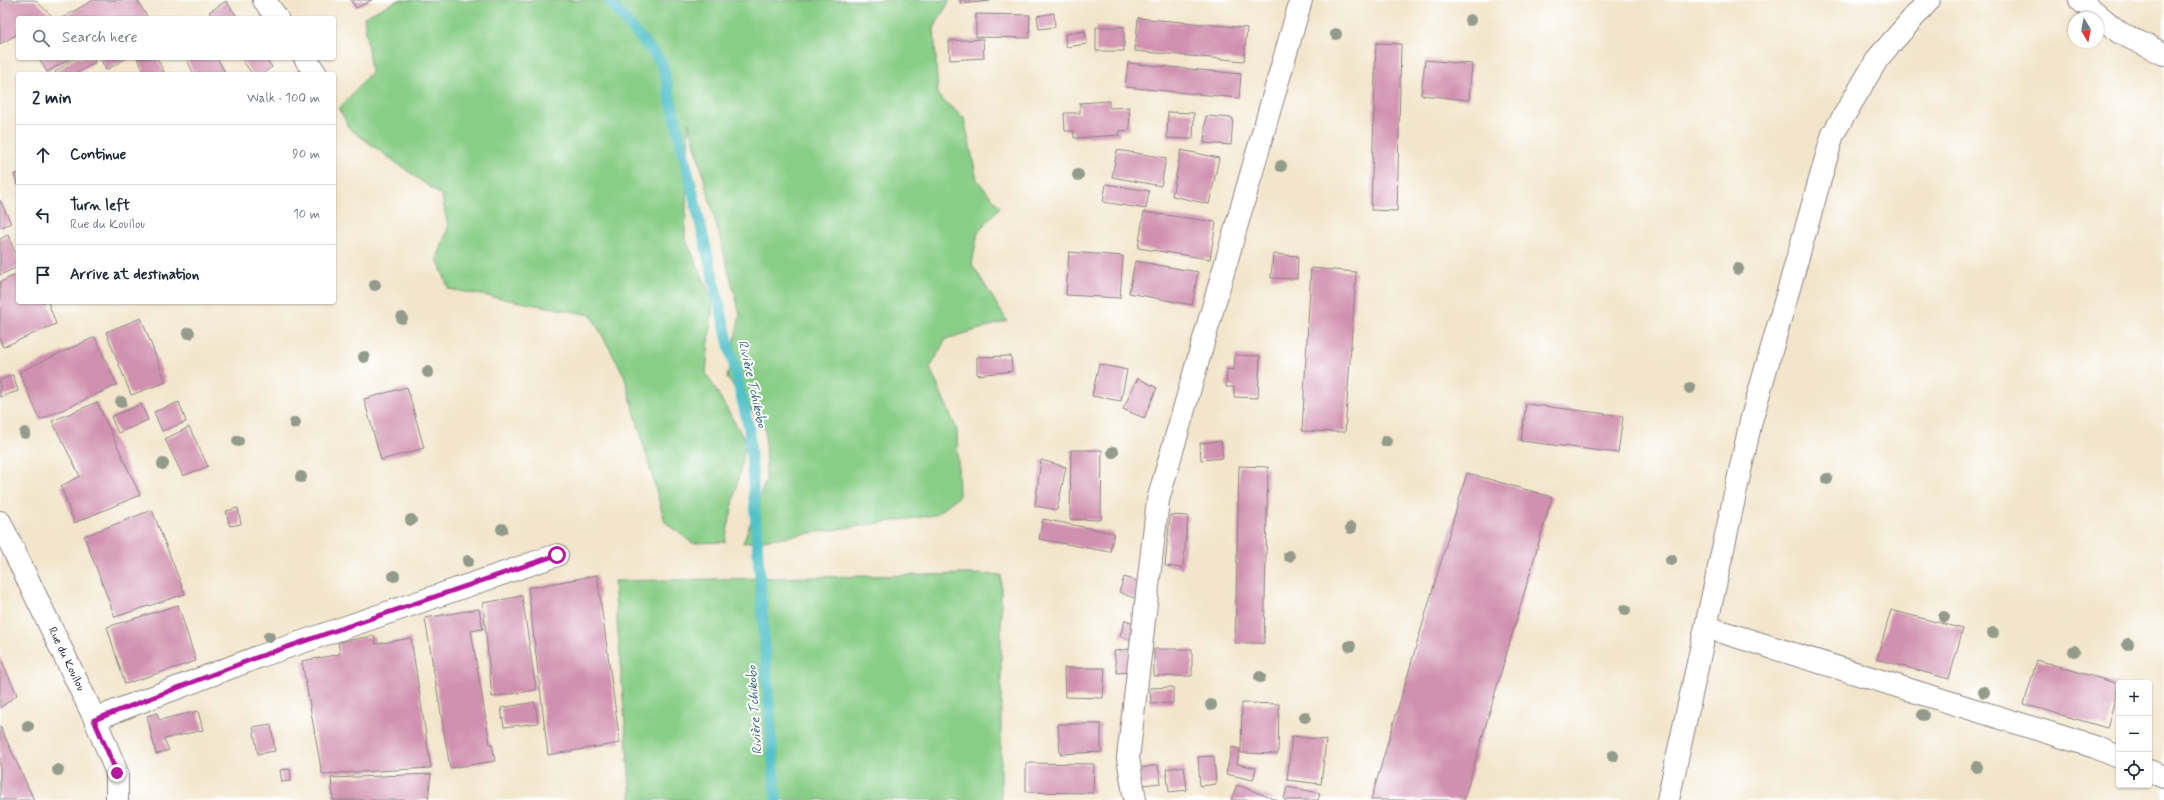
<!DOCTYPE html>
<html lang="en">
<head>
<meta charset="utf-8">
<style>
  :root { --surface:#fff; --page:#f6f6f7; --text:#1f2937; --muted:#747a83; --line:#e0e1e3 }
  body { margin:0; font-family:Mynerve,sans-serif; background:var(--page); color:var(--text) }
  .controls { position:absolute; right:12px; bottom:12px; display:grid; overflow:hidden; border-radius:4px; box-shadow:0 1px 3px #0004 }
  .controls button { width:36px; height:36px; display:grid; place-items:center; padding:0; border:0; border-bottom:1px solid var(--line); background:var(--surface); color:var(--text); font:20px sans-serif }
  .compass { position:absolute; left:2068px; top:12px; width:36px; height:36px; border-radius:50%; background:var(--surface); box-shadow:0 1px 3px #0004; rotate:170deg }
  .stop { position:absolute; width:12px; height:12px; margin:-9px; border:3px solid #b5179e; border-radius:50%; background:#fff }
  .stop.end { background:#b5179e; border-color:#fff; box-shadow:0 1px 4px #0008 }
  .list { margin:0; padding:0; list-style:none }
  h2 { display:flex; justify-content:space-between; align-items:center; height:52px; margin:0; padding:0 16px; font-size:17px }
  h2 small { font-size:13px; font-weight:400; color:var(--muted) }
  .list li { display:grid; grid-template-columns:26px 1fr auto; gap:12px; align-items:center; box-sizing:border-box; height:60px; padding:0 16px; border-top:1px solid var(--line) }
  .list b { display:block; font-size:15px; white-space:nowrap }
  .list p { margin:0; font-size:13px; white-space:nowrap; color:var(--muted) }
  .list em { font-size:13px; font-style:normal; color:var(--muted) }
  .icon { flex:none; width:22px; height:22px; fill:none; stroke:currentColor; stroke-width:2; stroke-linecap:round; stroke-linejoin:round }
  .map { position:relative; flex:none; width:2164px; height:800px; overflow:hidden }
  .search { position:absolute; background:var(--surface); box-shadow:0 1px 3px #0004; left:16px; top:16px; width:320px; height:44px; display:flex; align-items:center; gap:10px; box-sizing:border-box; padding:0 14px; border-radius:4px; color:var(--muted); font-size:15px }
  .panel { position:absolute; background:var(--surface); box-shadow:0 1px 3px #0004; left:16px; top:72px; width:320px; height:232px; border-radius:4px }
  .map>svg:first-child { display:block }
  .green { fill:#89ce87; stroke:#567861 }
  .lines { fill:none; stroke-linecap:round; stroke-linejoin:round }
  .stream { stroke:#53c1c9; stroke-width:11 }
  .building { fill:#d090af }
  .lane-casing { stroke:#8a8483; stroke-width:24 }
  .street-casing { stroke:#8a8483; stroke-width:24 }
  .lane { stroke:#fff; stroke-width:22 }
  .street { stroke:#fff; stroke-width:22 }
  .tree { fill:#939b8b }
  .route { stroke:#b5179e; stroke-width:5 }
  .labels { text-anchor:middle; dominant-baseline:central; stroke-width:4; stroke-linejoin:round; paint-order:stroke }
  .street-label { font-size:12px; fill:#22223b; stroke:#fff }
  .water-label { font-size:13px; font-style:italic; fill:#366274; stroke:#fff }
</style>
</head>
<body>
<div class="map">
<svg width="2164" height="800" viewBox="0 0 2164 800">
  <rect width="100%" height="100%" fill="#fff"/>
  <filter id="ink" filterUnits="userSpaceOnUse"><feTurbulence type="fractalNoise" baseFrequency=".025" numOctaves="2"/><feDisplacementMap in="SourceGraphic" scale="8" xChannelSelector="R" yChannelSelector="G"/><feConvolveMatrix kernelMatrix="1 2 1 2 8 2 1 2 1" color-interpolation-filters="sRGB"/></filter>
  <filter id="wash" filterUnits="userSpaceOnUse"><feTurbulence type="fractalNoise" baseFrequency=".012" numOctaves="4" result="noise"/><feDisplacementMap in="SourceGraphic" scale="16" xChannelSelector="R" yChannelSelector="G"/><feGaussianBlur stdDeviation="0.9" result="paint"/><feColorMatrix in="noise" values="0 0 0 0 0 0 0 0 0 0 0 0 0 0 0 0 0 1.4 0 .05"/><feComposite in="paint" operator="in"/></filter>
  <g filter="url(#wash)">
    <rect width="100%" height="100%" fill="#f2e5cb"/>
    <path class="green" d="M398,0h552l-16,28 4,68 26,22 13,62 23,27 -22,25 -6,32 35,57 -61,18 -16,29 27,62 2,66 -24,19 -192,28 23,-64 -1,-50 -38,-51 13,-64 -51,-192 -4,116 28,62 -7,73 40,69 -21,100 -33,1 -27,-21 -41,-147 -33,-60 -142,-26 -12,-30 11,-31 -6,-32 -92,-67 -11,-20 32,-37 -7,-55z
      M969,574l32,1v225h-370l-17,-219z"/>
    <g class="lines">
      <path class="stream" d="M608,0l54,63 87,366 27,371"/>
    </g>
    <g id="blocks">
      <path class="building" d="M0,0h35l18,17 -35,1v16l-18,10z
        M93,0h44l11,18h-86z
        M351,0h21l-16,8z
        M960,0h30v1l-29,3z
        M226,1l12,17h-25l-4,-6z
        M1054,13l1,14 -16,2 -2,-13z
        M976,14l54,1 -1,23 -53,-1z
        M1138,18l109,10 -3,33 -109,-10z
        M1096,27h28v24h-28z
        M1085,31l2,13 -21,3 -1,-13z
        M983,39l1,19 -34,2 -1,-19z
        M1376,43l25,1 -4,167 -26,-1z
        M39,58h32l-24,14z
        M75,58h18l2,4 -19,12h-19l-2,-2z
        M100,58h27l-21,12z
        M137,58h20l8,16h-20z
        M186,58h31l9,16h-32z
        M241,58h24l7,9 -10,7h-10z
        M1425,60l47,4 -3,36 -48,-5z
        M1128,63l113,11 -2,24 -114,-11z
        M1109,101v7l20,-1 1,23 -11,1 1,4 -46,3v-7h-9l-1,-18h16v-10z
        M1168,112l26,1 -1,26 -26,-1z
        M1206,116l27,2 -2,27 -27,-2z
        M1117,150l49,8 -5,28 -49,-9z
        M1181,150l38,8 -10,46 -37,-8z
        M18,173v12l-4,-11z
        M1106,184l43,7 -3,18 -43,-7z
        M0,200l11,23 -11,5z
        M1144,212l72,10 -6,37 -72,-11z
        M8,235l10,25v7l-18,8v-36z
        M1069,252l54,4 -3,42 -54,-3z
        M1273,254l25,2 -1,23 -26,-1z
        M1135,261l63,11 -6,33 -63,-12z
        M1311,268l45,4 -11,160 -43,-1z
        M18,274v28h30l8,22 -53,23 -3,-6v-59z
        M141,318l25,64 -35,13 -25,-63z
        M95,337l22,48 -77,35 -21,-48z
        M1235,355l25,1 -2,42 -24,-1v-10h-8l1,-18 7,1z
        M1011,356l1,15 -35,4v-18z
        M1099,364l28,6 -6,31 -29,-5z
        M13,375l5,16 -18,6v-17z
        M1138,378l19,10 -13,30 -21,-9z
        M407,387l17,61 -43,12 -17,-61z
        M97,402l43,93 -66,28 -13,-37 19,-10 -28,-55z
        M179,402l7,20 -24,9 -8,-19z
        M141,404l7,16 -30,13 -7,-16z
        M1526,404l97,12 -5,37 -97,-12z
        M189,427l19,39 -25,10 -18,-37z
        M1221,441l2,17 -22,2 -1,-17z
        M1071,450h31l-1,70 -31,-1z
        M1041,460l25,7 -9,43 -22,-4z
        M1239,466l29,1 -4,176h-29z
        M1467,473l85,24 -88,303h-93z
        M238,508l3,16 -11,2 -4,-15z
        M152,510l33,84 -70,23 -31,-81z
        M1170,515l18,1 -5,52 -18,-2z
        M1043,519l71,14 -4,19 -71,-13z
        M597,575l23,168 -72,12 -20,-167z
        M1124,577l19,6 -6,16 -18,-7z
        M522,596l14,94 -44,7 -9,-94z
        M178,605l18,56 -71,23 -18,-57z
        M479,609l4,20 -12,2 19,113h2l3,17 -45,7 -25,-150z
        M1891,610l72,19 -14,50 -72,-20z
        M1125,620l15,5 -5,16 -15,-5z
        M374,636l2,8 35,-6 20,130 -109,6 -20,-113 38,-7 -2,-12z
        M1130,649l3,23 -16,1 -3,-22z
        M1154,649h38v27h-38z
        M0,657l17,38 -17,13z
        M2037,660l82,24 -12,44 -83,-24z
        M1064,668h41l-2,30 -38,-1z
        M1173,687v16l-22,1 -1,-16z
        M535,702l3,21 -34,4 -3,-19z
        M1242,703l37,1 -1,50 -37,-1z
        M198,711l5,19 -39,9 5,11 -13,4 -9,-38 10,-3 2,7z
        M271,724l4,27 -17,3 -5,-27z
        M1058,724h43v28l-41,2z
        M0,726l34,74h-34z
        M1292,736l34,4 -5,44 -34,-4z
        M1232,747l8,2 -3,15 19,4 -3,12 -27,-6z
        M1214,756l2,28 -16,2 -2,-29z
        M1026,763l68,1 -1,29 -67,-1z
        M1158,765l3,18 -19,2 -2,-17z
        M1184,766l3,24 -18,2 -3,-23z
        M290,769l1,12 -9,1 -2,-12z
        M431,774l-3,26h-95l-2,-22z
        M1237,785l40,15h-46z
        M1287,787l33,6 -2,7h-34z"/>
    </g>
  </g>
  <g filter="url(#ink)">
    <use href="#blocks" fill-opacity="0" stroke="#8a8483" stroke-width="1"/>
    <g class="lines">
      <defs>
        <path id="lane" d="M2080,0l40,33 44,21
          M1706,627l389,120 24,10
          M2149,771l15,6
          M1668,800l83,-379 82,-287 45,-76 51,-58"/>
        <path id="street" d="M264,0l13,18
          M305,58l11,16
          M0,522l95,197 22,54v27
          M95,719l163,-62 299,-102
          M1135,800l-7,-42 30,-258 143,-500"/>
      </defs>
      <use href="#lane" class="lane-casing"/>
      <use href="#street" class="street-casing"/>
      <use href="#lane" class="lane"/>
      <use href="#street" class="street"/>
    </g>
    <g class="tree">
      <circle cx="1470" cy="20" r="6"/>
      <circle cx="1336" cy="34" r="6"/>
      <circle cx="1281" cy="166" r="6"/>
      <circle cx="1078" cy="175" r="6"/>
      <circle cx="1738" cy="269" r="6"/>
      <circle cx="375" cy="285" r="6"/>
      <circle cx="402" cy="318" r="6"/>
      <circle cx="189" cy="333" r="6"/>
      <circle cx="364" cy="357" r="6"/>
      <circle cx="428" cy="372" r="6"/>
      <circle cx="1690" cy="388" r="6"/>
      <circle cx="121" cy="402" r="6"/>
      <circle cx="295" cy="423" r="6"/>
      <circle cx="25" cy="433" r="6"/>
      <circle cx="238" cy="441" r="6"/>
      <circle cx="1386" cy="441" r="6"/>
      <circle cx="1113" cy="452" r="6"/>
      <circle cx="163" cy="464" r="6"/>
      <circle cx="301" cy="477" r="6"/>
      <circle cx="1827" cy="479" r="6"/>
      <circle cx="411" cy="520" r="6"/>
      <circle cx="1351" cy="528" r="6"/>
      <circle cx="502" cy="529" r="6"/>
      <circle cx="1289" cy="556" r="6"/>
      <circle cx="1671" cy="560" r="6"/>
      <circle cx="468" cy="561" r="6"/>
      <circle cx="394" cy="576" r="6"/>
      <circle cx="1625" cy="610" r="6"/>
      <circle cx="1944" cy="617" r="6"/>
      <circle cx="1993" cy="633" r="6"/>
      <circle cx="269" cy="637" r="6"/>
      <circle cx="2128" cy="644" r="6"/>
      <circle cx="1350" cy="646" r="6"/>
      <circle cx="2074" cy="651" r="6"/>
      <circle cx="1260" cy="677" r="6"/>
      <circle cx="1984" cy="692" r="6"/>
      <circle cx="1211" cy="705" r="6"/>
      <circle cx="1923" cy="715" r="6"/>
      <circle cx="1305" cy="717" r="6"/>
      <circle cx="28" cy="726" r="6"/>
      <circle cx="1613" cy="756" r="6"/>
      <circle cx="1977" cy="767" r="6"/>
      <circle cx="58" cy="770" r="6"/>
    </g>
  </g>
  <g class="lines" filter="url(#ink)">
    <path class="route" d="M117,773l-23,-53 164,-63 299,-102"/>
  </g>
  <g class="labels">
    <g class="street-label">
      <text transform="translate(66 659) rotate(64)">Rue du Kouilou</text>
    </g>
    <g class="water-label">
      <text transform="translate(752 384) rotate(77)">Rivière Tchikobo</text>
      <text transform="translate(755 710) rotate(-94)">Rivière Tchikobo</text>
    </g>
  </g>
</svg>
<div class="controls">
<button>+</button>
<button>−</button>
<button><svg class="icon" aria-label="locate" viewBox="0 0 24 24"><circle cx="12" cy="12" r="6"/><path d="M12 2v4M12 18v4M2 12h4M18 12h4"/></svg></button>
</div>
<svg class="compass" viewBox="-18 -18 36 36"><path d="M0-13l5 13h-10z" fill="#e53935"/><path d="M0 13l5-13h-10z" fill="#747a83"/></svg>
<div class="stop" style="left:557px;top:555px"></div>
<div class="stop end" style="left:117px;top:773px"></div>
<div class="search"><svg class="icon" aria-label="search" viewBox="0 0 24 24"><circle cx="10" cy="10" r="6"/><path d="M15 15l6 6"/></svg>Search here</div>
<section class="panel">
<h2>2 min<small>Walk · 100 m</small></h2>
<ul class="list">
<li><svg class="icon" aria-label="ahead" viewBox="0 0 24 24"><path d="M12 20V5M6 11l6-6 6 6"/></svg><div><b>Continue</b></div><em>90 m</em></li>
<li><svg class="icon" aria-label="left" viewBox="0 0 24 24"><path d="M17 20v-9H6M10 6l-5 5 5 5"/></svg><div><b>Turn left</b><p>Rue du Kouilou</p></div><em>10 m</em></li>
<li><svg class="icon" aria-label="arrive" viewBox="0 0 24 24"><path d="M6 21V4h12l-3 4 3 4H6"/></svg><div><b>Arrive at destination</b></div></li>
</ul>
</section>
</div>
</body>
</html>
